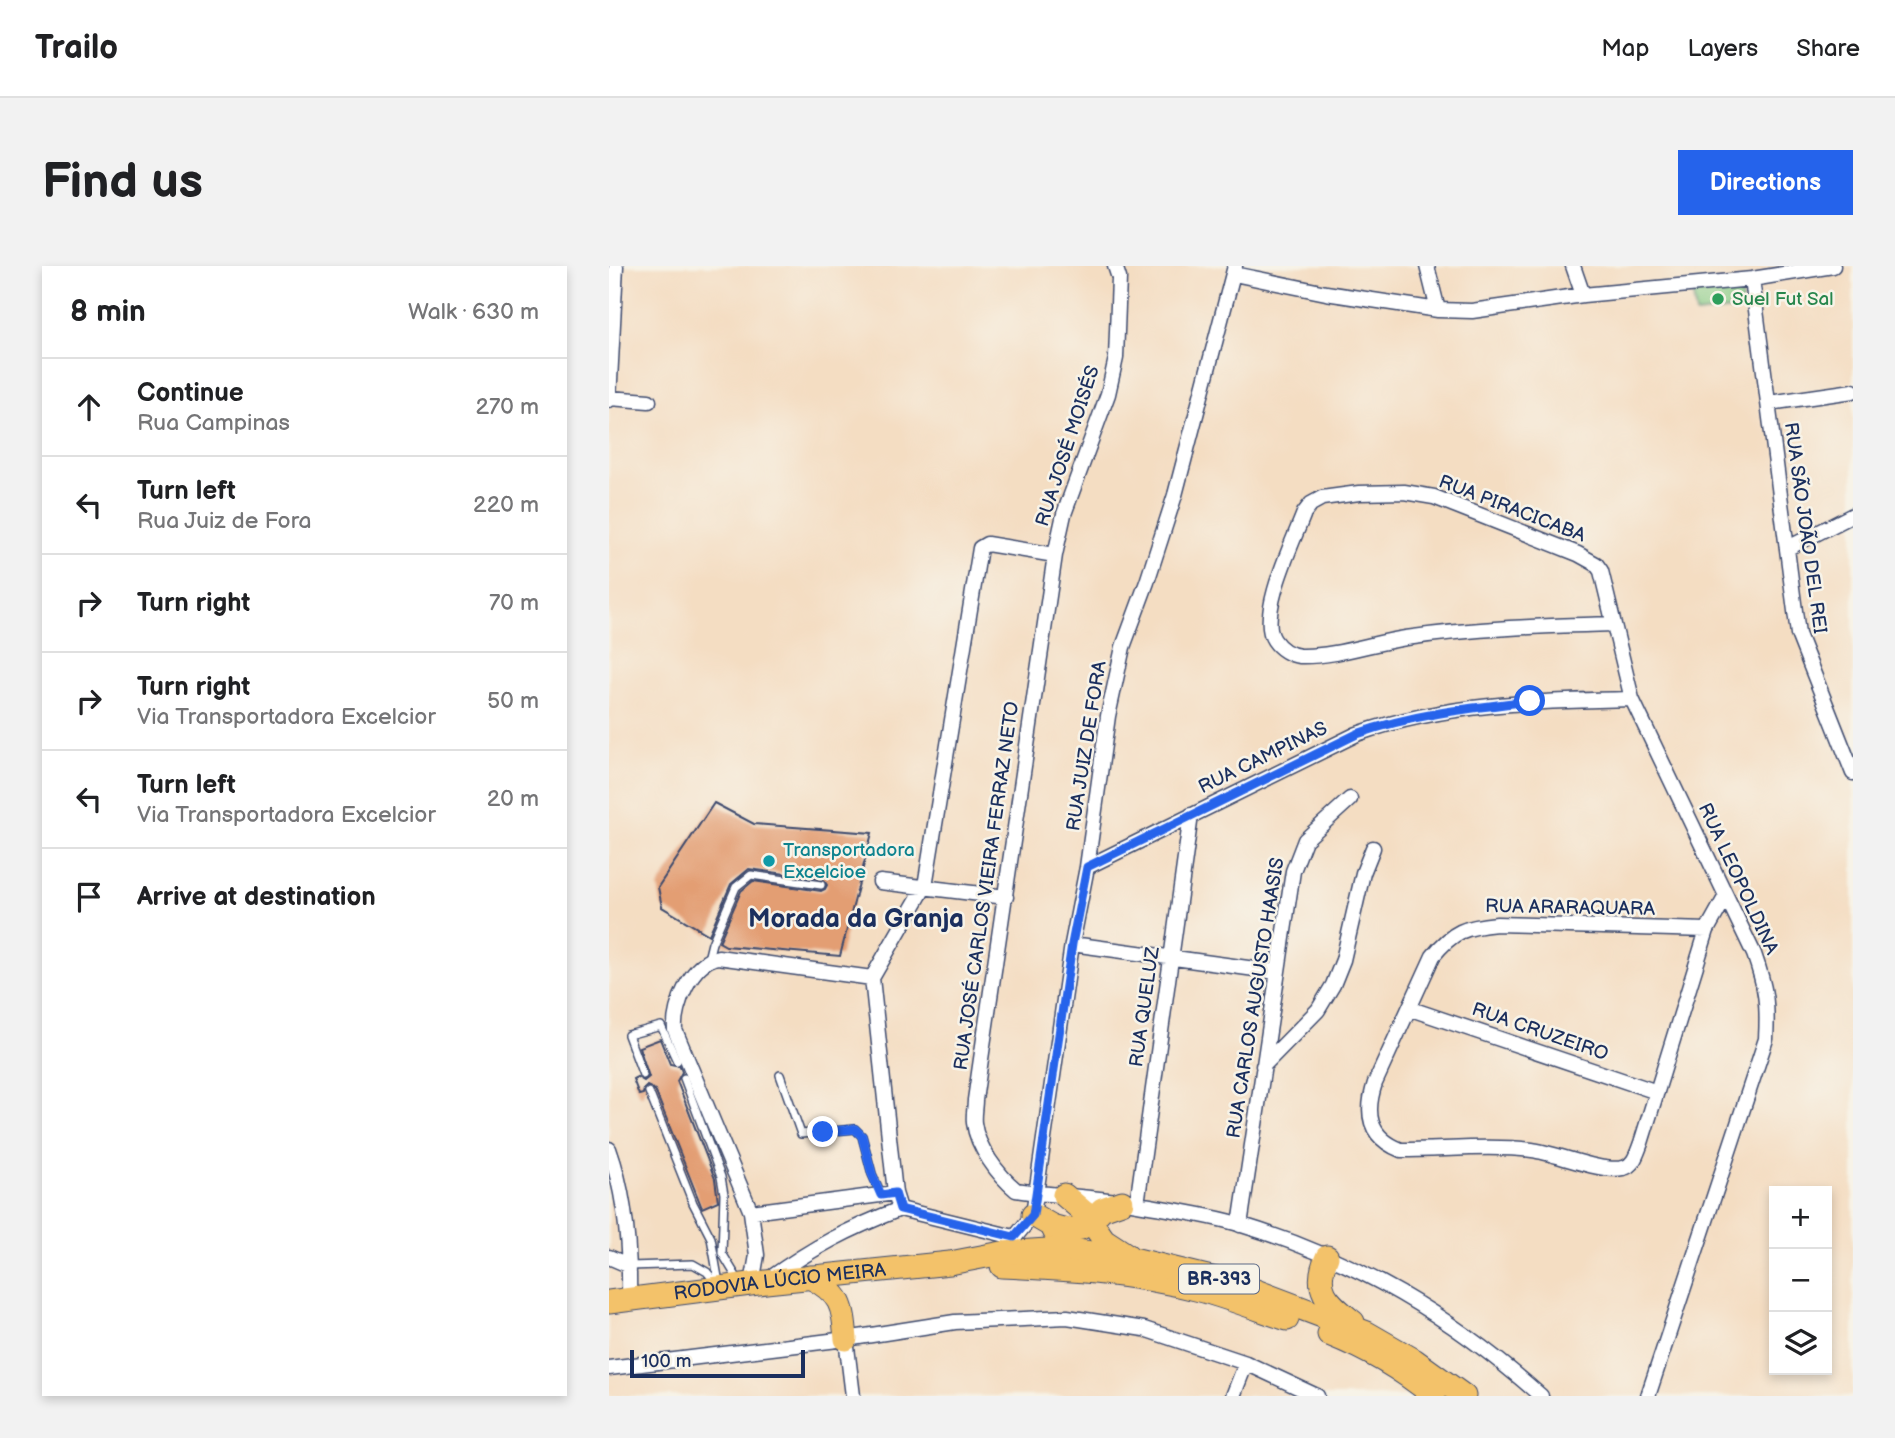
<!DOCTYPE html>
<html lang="en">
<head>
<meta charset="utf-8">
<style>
  :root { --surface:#fff; --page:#f2f2f2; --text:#202124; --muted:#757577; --line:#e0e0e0; --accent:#2563eb }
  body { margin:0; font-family:"Balsamiq Sans",sans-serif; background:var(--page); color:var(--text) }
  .controls { position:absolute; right:21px; bottom:21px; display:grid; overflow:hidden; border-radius:0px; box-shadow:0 4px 10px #0003 }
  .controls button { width:63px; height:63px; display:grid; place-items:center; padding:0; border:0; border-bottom:2px solid var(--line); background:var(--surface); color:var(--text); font:35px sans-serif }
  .scale { position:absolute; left:21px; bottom:18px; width:175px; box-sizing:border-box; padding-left:7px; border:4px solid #1b2f5e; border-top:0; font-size:19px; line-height:24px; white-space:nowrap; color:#1b2f5e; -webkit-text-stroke:5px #f7f3e8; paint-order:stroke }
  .stop { position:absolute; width:21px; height:21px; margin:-16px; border:5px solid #2563eb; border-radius:50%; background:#fff }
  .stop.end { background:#2563eb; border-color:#fff; box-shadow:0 2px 7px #0008 }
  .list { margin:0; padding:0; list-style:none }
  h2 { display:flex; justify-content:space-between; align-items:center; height:91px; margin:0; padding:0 28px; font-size:30px }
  h2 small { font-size:23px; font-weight:400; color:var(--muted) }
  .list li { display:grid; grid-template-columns:46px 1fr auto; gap:21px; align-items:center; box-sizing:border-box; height:98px; padding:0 28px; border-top:2px solid var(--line) }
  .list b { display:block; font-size:26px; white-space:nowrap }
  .list p { margin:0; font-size:23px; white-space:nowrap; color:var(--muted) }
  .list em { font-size:23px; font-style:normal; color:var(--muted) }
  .icon { flex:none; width:38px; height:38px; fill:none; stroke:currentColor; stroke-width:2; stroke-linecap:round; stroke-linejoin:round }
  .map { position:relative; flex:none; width:1244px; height:1130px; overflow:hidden; border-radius:0px }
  header { display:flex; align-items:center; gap:42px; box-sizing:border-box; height:98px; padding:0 35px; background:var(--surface); border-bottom:2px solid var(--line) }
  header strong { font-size:33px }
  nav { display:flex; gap:38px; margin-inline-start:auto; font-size:24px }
  .intro { display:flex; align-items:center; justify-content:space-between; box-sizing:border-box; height:168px; padding:0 42px }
  h1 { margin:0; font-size:49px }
  .button { padding:18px 32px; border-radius:0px; background:var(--accent); color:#fff; font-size:24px; font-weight:700 }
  main { display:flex; gap:42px; padding:0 42px }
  aside { flex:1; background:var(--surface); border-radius:0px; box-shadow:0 4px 10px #0003 }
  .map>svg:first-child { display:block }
  .green { fill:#88cb84; stroke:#527d71; stroke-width:2 }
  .building { fill:#e39e73 }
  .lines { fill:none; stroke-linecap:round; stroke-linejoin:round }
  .service-casing { stroke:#3c496d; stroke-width:10 }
  .minor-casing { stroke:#3c496d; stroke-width:17 }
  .primary-casing { stroke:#3c496d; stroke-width:25 }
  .service { stroke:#fff; stroke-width:7 }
  .minor { stroke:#fff; stroke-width:14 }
  .primary { stroke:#f3c26a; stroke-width:23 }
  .route { stroke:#2563eb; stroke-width:9 }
  .leisure-dot { fill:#2e9e5b; stroke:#f7f3e8; stroke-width:2.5 }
  .culture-dot { fill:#0f9aa8; stroke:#f7f3e8; stroke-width:2.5 }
  .labels { text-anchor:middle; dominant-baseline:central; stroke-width:5; stroke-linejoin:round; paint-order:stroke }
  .shield { fill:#f7f3e8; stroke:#5d6a87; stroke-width:2 }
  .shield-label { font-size:18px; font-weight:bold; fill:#1b2f5e }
  .leisure-label { font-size:19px; fill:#27864d; stroke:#f7f3e8; text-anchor:start }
  .street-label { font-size:19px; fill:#1b2f5e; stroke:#f7f3e8 }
  .culture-label { font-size:19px; fill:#0d838f; stroke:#f7f3e8; text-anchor:start }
  .district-label { font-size:26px; font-weight:bold; fill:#1b2f5e; stroke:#f7f3e8 }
</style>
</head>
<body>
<header>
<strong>Trailo</strong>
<nav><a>Map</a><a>Layers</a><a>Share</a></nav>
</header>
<div class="intro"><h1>Find us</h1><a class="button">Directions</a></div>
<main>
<aside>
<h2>8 min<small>Walk · 630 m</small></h2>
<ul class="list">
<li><svg class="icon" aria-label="ahead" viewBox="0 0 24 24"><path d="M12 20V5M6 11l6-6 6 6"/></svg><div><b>Continue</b><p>Rua Campinas</p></div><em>270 m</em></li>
<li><svg class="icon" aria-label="left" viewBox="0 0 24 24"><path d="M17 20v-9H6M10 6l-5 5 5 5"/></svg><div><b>Turn left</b><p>Rua Juiz de Fora</p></div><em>220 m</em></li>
<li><svg class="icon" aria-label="right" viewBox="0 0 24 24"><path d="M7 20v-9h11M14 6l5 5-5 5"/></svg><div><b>Turn right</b></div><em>70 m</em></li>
<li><svg class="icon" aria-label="right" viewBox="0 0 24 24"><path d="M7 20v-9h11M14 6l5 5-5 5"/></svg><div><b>Turn right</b><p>Via Transportadora Excelcior</p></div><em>50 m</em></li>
<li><svg class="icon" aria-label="left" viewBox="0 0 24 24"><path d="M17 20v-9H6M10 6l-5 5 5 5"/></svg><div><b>Turn left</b><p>Via Transportadora Excelcior</p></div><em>20 m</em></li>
<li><svg class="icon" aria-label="arrive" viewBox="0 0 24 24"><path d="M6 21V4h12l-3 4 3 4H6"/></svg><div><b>Arrive at destination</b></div></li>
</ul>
</aside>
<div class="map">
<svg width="1244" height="1130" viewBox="0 0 1244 1130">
  <rect width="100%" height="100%" fill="#f7f3e8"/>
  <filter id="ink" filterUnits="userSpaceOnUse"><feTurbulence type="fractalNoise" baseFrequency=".0143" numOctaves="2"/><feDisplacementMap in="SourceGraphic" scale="14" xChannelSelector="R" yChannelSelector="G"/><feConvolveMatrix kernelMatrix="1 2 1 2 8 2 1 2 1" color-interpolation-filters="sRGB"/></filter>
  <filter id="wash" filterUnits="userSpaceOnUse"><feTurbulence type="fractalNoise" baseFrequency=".00686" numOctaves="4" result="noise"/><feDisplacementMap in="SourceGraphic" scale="28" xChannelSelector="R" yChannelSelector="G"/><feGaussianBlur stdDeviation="1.57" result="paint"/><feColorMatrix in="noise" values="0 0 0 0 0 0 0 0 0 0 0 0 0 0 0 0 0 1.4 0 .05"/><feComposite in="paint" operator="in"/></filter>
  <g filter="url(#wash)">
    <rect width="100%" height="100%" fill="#f4ddc2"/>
    <path class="green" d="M1132,18l1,25 -46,5 -4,-25z"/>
    <g id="blocks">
      <path class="building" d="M105,537l40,21 118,9 -32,123 -114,-10 -7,-4 22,-51 12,-10 68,10 4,-2 2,-4 -4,-6 -74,-10 -18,15 -22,51 -47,-28 -4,-20z
        M51,773l10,25 10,2 2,6 -5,9 38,98 3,22 -16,7 -47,-118 -8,-4 -3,3 -1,5 -4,1 -6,-16 4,-2 7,4 5,-4 -10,-30z"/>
    </g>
  </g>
  <g filter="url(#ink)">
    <use href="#blocks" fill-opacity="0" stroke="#3c496d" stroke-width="2"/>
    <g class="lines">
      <defs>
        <path id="service" d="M99,693l4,-16 24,-56 15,-12 70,10
          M34,809l-15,-40 33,-9 16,35
          M171,809l21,59 54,-5 7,7 10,38 9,20
          M75,812l37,99 3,17 -2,59 17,28
          M40,826l44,111 18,35 8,45
          M21,1000l63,-2 14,8 10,12"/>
        <path id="minor" d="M506,0l4,12 -3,80 -8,36 -44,120 -9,41 -80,545c0,7 -2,15 -1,23 3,24 24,52 42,67 40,6 81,7 122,14 34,6 71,11 104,21 115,35 209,91 299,171
          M818,0l11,44
          M964,0l10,29
          M625,8l92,19 112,17 34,1 111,-16 169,-16 81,-13
          M1143,13l46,355 55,139
          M0,132l40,3
          M0,134l7,-134
          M1160,137l84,-12
          M1179,282l65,-33
          M1005,358c-70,2 -140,4 -208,14 -35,5 -70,19 -106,18 -10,-1 -20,-7 -26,-16 -17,-25 20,-100 30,-127l7,-9 11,-6 37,-5 45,-1 30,5 144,57 18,10 5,7 31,128 122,255c12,34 14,50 12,85l-118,357
          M478,601l270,-133c88,-31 182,-33 275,-35
          M271,616l126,15
          M1098,664l-210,-6c-32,3 -44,7 -64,32l-58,127c-10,30 -7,54 26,67 43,0 88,-5 131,0 24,3 69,23 91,18 11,-2 14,-15 18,-25l66,-213 19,-34
          M463,678l205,28
          M802,743l246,83
          M654,800l55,-56 15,-25 10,-25 20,-87 10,-25
          M0,883c17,47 21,101 20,151
          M528,938l54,-389
          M291,943l-5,-16 -23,-215 53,-92 55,-338 7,-4 68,11
          M291,943l114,28
          M142,946l144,-19
          M631,959l53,-354 12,-31 45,-41
          M393,987l31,-38 39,-271 15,-77 21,-151 15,-69 24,-65 28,-87 60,-229
          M0,991l21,9
          M160,1013c45,-32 79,-50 131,-70
          M143,1018l5,-29 -6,-43 -76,-182c-2,-25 17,-68 43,-73l154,21
          M237,1073l7,57
          M0,1102l237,-29 109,-17 112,-5 77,12 102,34 71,33
          M624,1130l13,-33"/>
        <g id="primary">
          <path d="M455,929l21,18 19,27 23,15"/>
          <path d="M424,949l19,11 11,23 11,7"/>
          <path d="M443,960l15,4 14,-2 9,-6 12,-13 20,-7"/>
          <path d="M718,991c-15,33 1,45 26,65"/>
          <path d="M393,1000c66,3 133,7 198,24 29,8 58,19 87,29"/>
          <path d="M201,1011c32,17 33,29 36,62"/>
          <path id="s1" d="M0,1036l157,-20 184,-19 52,-10 61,-4 70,10 107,26 127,48 47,27 50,36"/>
          <path d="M720,1068c38,15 74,36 105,62"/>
        </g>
      </defs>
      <use href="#service" class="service-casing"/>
      <use href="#minor" class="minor-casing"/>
      <use href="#primary" class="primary-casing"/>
      <use href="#service" class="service"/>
      <use href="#minor" class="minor"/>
      <use href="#primary" class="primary"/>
    </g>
  </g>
  <g class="lines" filter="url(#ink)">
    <path class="route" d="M214,866l32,-3 7,7 10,38 9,21 14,-2 5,16 114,28 19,-22 39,-271 15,-77 270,-133c56,-20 114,-26 173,-33"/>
  </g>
  <circle class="leisure-dot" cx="1109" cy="33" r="7"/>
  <circle class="culture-dot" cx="160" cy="595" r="7"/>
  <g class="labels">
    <rect class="shield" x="570" y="998.5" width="80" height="29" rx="5"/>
    <g class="shield-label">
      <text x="610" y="1013">BR-393</text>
    </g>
    <g class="leisure-label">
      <text x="1123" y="33">Suel Fut Sal</text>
    </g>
    <g class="street-label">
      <text transform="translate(459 180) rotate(-72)">RUA JOSÉ MOISÉS</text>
      <text transform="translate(903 243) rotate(21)">RUA PIRACICABA</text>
      <text transform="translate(1196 262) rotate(82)">RUA SÃO JOÃO DEL REI</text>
      <text transform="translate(478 480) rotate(-81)">RUA JUIZ DE FORA</text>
      <text transform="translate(654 492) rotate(-26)">RUA CAMPINAS</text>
      <text transform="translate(1129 613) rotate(65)">RUA LEOPOLDINA</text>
      <text transform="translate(378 620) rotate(-82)">RUA JOSÉ CARLOS VIEIRA FERRAZ NETO</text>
      <text transform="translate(961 642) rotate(1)">RUA ARARAQUARA</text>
      <text transform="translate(647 732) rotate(-81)">RUA CARLOS AUGUSTO HAASIS</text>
      <text transform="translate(536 741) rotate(-82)">RUA QUELUZ</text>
      <text transform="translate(931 766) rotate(19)">RUA CRUZEIRO</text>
      <text stroke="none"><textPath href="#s1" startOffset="172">RODOVIA LÚCIO MEIRA</textPath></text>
    </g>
    <g class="culture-label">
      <text x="174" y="584">Transportadora<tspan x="174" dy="22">Excelcioe</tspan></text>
    </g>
    <g class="district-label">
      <text x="247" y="653">Morada da Granja</text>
    </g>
  </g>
</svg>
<div class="controls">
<button>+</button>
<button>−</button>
<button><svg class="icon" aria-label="layers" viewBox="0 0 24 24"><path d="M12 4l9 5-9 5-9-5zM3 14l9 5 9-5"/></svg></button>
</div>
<div class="scale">100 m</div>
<div class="stop" style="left:921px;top:435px"></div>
<div class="stop end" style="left:214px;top:866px"></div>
</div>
</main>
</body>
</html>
